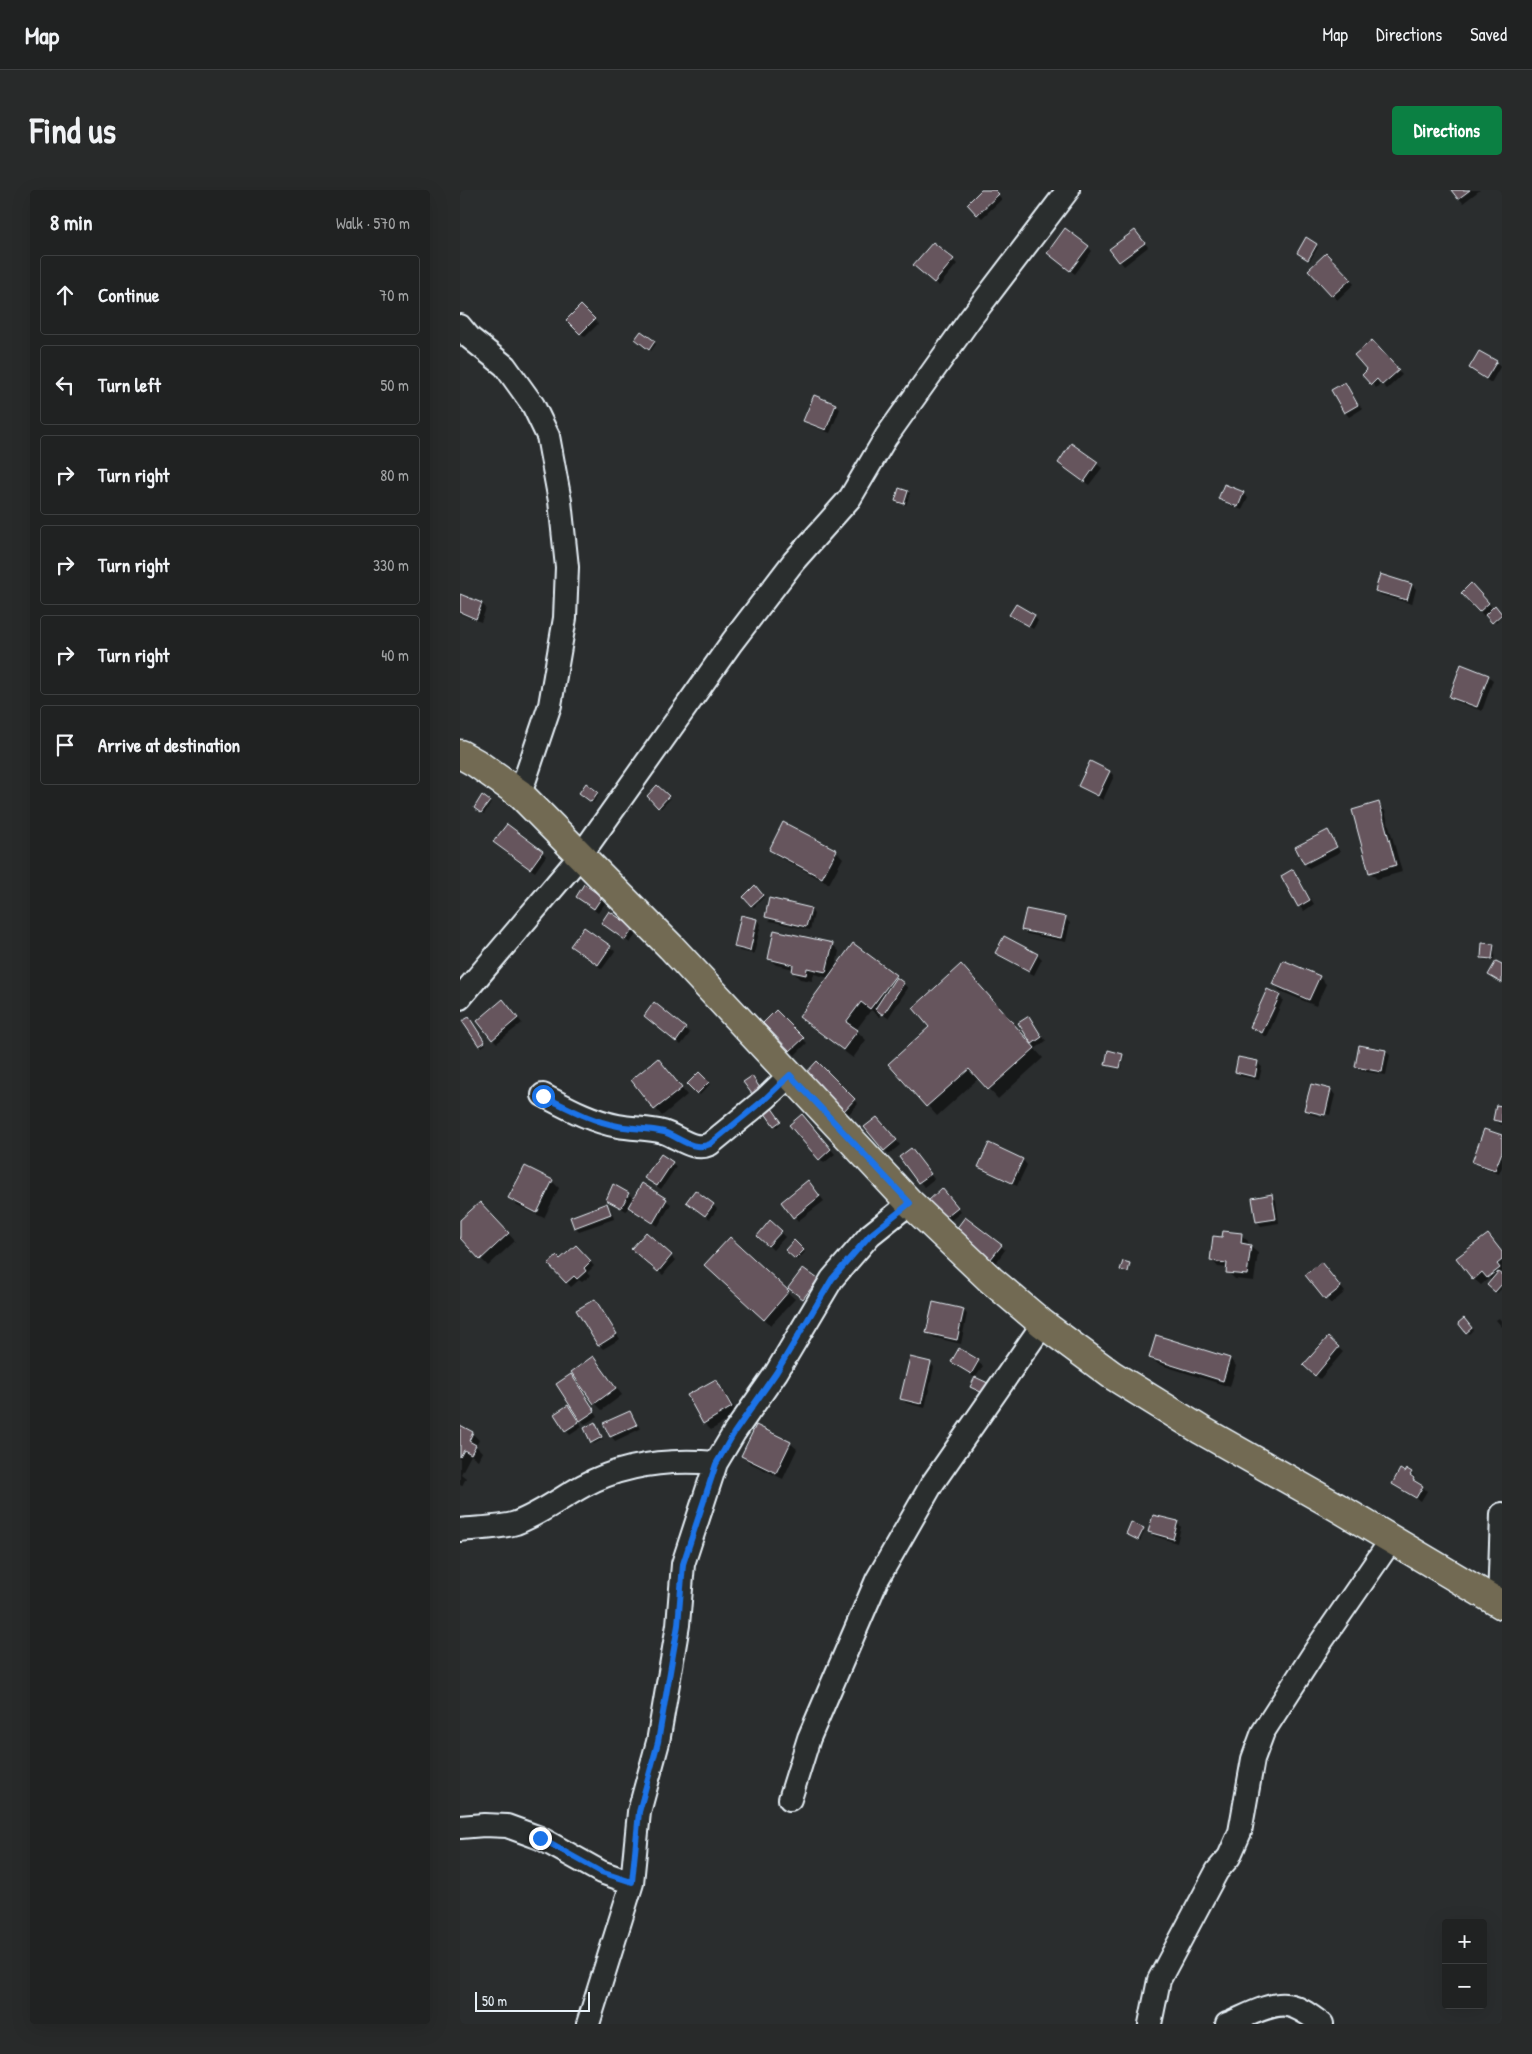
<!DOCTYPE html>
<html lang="en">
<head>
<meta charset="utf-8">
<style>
  :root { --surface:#202222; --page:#282a2a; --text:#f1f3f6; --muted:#a2a4a5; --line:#3d3f40; --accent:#0b8043 }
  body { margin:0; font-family:"Patrick Hand",sans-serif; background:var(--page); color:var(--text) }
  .controls { position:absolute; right:15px; bottom:15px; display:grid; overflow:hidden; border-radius:5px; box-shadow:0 5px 20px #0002 }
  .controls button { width:45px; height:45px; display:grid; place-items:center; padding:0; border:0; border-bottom:1px solid var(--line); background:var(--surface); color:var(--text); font:25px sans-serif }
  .scale { position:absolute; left:15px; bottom:12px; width:115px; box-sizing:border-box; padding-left:5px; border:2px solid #e8f1f8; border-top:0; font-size:14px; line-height:18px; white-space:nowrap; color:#e8f1f8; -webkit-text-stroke:4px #2a2d2e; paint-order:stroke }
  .stop { position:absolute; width:15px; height:15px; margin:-11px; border:4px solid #1a73e8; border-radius:50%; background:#fff }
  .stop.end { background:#1a73e8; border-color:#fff; box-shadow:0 1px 5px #0008 }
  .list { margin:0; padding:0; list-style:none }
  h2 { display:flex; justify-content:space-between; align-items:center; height:65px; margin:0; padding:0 20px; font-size:21px }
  h2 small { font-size:16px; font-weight:400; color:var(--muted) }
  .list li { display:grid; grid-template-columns:32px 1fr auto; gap:15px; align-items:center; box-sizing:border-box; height:80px; margin:0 10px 10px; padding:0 10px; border:1px solid var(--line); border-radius:5px }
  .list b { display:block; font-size:19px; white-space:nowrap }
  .list em { font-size:16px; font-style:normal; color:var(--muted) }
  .icon { flex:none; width:28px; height:28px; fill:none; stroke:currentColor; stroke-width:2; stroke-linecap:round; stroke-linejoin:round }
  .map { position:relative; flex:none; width:1042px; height:1834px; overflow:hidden; border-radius:5px }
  header { display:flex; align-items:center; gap:30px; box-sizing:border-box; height:70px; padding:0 25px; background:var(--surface); border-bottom:1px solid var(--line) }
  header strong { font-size:24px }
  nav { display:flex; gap:28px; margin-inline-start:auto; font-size:18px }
  .intro { display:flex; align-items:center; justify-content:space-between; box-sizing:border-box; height:120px; padding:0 30px }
  h1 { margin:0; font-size:35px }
  .button { padding:12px 22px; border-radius:5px; background:var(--accent); color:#fff; font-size:18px; font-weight:700 }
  main { display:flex; gap:30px; padding:0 30px }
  aside { flex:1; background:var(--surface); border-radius:5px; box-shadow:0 5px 20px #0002 }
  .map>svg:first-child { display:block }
  .shadow { fill:#0007 }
  .building { fill:#66555d; stroke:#e8f1f8 }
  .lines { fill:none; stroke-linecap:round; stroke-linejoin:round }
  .minor-casing { stroke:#e8f1f8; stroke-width:26 }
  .major-casing { stroke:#e8f1f8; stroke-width:31 }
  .minor { stroke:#2a2d2e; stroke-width:22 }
  .major { stroke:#726b52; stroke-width:28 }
  .route { stroke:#1a73e8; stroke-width:6 }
</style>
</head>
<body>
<header>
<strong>Map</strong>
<nav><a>Map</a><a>Directions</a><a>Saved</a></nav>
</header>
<div class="intro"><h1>Find us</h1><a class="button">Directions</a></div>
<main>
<aside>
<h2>8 min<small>Walk · 570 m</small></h2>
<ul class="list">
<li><svg class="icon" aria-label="ahead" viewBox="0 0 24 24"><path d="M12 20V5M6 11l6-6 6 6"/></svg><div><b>Continue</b></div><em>70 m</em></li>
<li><svg class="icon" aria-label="left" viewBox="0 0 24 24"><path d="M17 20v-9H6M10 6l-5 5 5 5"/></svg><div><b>Turn left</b></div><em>50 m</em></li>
<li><svg class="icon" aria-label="right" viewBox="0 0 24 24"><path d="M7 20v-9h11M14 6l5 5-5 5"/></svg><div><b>Turn right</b></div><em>80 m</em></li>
<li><svg class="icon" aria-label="right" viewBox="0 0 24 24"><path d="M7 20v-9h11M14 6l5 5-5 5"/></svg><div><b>Turn right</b></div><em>330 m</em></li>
<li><svg class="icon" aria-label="right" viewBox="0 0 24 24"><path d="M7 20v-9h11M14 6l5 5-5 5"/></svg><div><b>Turn right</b></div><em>40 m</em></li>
<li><svg class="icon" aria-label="arrive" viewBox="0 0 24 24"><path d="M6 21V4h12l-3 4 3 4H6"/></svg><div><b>Arrive at destination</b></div></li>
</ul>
</aside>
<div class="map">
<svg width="1042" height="1834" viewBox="0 0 1042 1834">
  <rect width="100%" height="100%" fill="#2a2d2e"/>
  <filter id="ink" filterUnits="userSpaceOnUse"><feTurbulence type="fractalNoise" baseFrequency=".02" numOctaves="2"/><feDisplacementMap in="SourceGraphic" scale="10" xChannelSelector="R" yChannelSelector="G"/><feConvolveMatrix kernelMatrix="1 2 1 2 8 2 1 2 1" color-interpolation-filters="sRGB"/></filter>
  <g filter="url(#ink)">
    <path class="shadow" d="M523,0h10l9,9 -20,19 -14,-14z
      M993,0h27l-17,13z
      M679,46l9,11 -24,19 -13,-16z
      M847,49l11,8 -8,14 -10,-7z
      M628,57l4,4 -17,23 -22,-17z
      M866,64l28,30 -17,16 -28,-30z
      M493,70l4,4 -18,22 -20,-16z
      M121,117l17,17 -13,13 -17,-17z
      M181,143l15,11 -5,7 -13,-10z
      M916,156l26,29 -15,14 -6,-6 -5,5 -12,-13 5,-5z
      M1036,172l4,5 -9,16 -21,-15z
      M885,193l17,26 -13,8 -4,-5z
      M375,215l5,4 -10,24 -21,-8 -4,-4z
      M612,255l30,23 -13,17 -25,-18z
      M448,302l2,1 -4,12 -8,-2 -2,-2z
      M783,303l5,5 -6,12 -18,-7 -4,-4z
      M952,395l4,4 -4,15 -31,-9 -5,-4z
      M1011,395l22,24 2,-2 7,8 -7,8 -9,-9 -2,2 -21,-23z
      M0,406l22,8 4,4 -5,14 -21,-8z
      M551,425l23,1 4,5 -5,8z
      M1028,486l5,4 -11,31 -27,-10 -5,-5z
      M630,573l20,9 4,4 -11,24 -19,-10 -5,-4z
      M197,597l13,12 -9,9 -13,-12z
      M137,603l2,2 -6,8 -11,-8z
      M29,612l2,1 -7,11 -7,-5z
      M918,614l7,7 17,61 -25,7 -7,-7z
      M867,641l13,21 -31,16 -4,-4 -8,-17z
      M39,656l43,6 4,4 -11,16z
      M310,659l66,2 7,7 -14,26 -52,-28z
      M833,681l21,33 -10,7 -5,-5z
      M295,697l9,10 -10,10 -10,-10z
      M117,707l24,1 5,4 -8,11z
      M350,719l4,5 -4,16 -40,-9 -4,-5z
      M605,728l5,5 -4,19 -39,-8 -4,-4z
      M296,730l5,4 -7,30 -14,-3 -5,-4z
      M147,737l26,2 4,4 -7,10z
      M124,738l31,23 -13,18 -26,-19z
      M544,747l34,18 4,4 -8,16 -33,-18 -5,-4z
      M372,754l7,7 -4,20 60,5 13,12 -20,30 -6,-4 -2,3 -9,-7 -15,20 10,10 -13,18 -43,-32 -10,-9 29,-39 -15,-4 -2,7 -12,-2 -7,-7 1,-3 -18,-4 -7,-6z
      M1033,756l2,1 -1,13h-10l-2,-2z
      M859,787l7,7 -10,22 -36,-15 -6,-7z
      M819,806l4,4 -16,37 -11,-6 -5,-4z
      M195,814l35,29 -9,12 -31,-25z
      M47,815l15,18 -25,20 -4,-4z
      M316,821l31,32 -12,12 -31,-32z
      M568,827l18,24 -11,8 8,9 -45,41 -19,-21 -42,38 -47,-52 143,-18 1,-1 -14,-22z
      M10,830l16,24 -4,3 -18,-26z
      M925,861l5,4 -4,20 -25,-4 -5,-5z
      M662,865l2,2 -3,12 -14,-5z
      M198,870l29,35 -25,21 -30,-35z
      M357,873l41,41 -10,11 -42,-41z
      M797,873l5,4 -3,13 -19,-4 -4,-4z
      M239,883l11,11 -10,11 -11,-11z
      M852,895l19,5 4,5 -5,20 -21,-5v2l20,7 -19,-5 -4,-5z
      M1042,917v18l-8,-5z
      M310,918l11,15 -4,4 -2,-2z
      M346,930l29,34 -11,9 -4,-4z
      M422,933l18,22 -11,9 -4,-4z
      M1042,947v30l-3,7 -21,-8 -5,-5z
      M530,955l33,15 4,5 -10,21 -33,-15 -4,-4z
      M455,964l19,25 -10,8 -23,-30z
      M212,973l4,4 -15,22 -11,-7z
      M92,991l7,7 -15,30 -27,-13 -7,-7z
      M182,995l29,19 -13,22 -29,-20 -3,5 -19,-12 7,-13 15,8 5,5z
      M352,996l12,15 -26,20 -15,-19z
      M486,1004l15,18 -12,10 -5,-4z
      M811,1006l5,4 3,23 -18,3 -4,-5z
      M146,1015l5,4 3,10 -35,12 -4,-4z
      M253,1015l4,4 -7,10 -18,-13z
      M27,1020l28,31 -27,25 -28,-30v-14z
      M310,1032l15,15 -12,13 -15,-15z
      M186,1044l29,26 -12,15 -26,-22z
      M781,1045l7,6v4l10,8 -4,28 -19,-2 -7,-7v-4l-10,-1 -6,-7 11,-22z
      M1027,1045l15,17v36l-5,5 -9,-8 4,-4 -3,-3 -8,7 -7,-6z
      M499,1047l42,9 4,4 -10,14z
      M270,1049l65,60 -24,26 -58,-53z
      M334,1052l11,10 -7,8 -11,-10z
      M120,1061l14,15 -7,7 3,3 -8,6 -3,-2 -8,7 -21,-23 10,-3z
      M865,1078l20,24 -14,12 -25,-29z
      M357,1090l4,4 -13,19 -18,-15z
      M135,1110l25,39 -17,10 -4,-4z
      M503,1120l4,4 -6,30 -29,-7 -4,-4z
      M1039,1128l3,4v5l-6,-7z
      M1004,1129l9,11 -4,4 -10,-11z
      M868,1149l15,13 -23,27 -11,-10z
      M500,1160l23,16 -8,12 -23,-17z
      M133,1167l29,38 -20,15 -7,-7z
      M691,1168l79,1 6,7 -6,21 -72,-23z
      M470,1173l4,4 -9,41 -19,-5 -4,-4z
      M111,1186l27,40 -13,8 -8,-8 5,11 -12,8 -4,-5 2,-23 8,8z
      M255,1190l7,7 16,27 -27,16 -7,-7z
      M170,1222l4,5 6,12 -25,12 -4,-5z
      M135,1234l8,15 -9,5 -2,-2z
      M0,1236l12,7 7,7 -3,6 6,6 -4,8 -7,-5 -10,19 5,4 -4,8 -2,-1z
      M330,1253l7,6 -14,30 -33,-16 -7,-7z
      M951,1283l4,4 -1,3 13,11 -6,10 -28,-18 13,-9z
      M717,1332l4,5 -4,16 -23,-7 -5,-4z
      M683,1339l2,1 -5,11 -11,-6z"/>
    <path class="building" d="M521,0h14l4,4 -22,21 -10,-11z
      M991,0h19l-12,9z
      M605,38l24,18 -19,25 -23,-18z
      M675,40l10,13 -26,19 -10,-13z
      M846,47l11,7 -9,16 -11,-7z
      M473,52l21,17 -20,24 -21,-18z
      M866,63l25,26 -19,17 -24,-26z
      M121,115l14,14 -15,15 -14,-14z
      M181,141l14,10 -6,9 -14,-11z
      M912,150l27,30 -17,15 -5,-6 -6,6 -9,-10 5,-5 -13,-15z
      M1019,161l18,10 -11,18 -17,-11z
      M885,192l13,23 -14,8 -13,-23z
      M354,205l22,9 -10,26 -23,-9z
      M611,253l27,19 -14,20 -26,-19z
      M764,294l20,8 -6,15 -20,-8z
      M439,298l9,3 -4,13 -9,-3z
      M920,384l32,10 -5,16 -32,-9z
      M1011,393l18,20 -10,9 -18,-19z
      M0,404l22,9 -6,16 -16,-7z
      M556,414l19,11 -6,11 -20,-11z
      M1035,415l7,9 -10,9 -7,-8z
      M1001,474l28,11 -12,32 -28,-10z
      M630,571l20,10 -12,25 -20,-10z
      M126,593l12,9 -7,10 -12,-9z
      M197,595l12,11 -11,12 -11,-12z
      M22,605l8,6 -9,12 -7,-5z
      M919,612l17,63 -27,8 -17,-63z
      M323,632l54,28 -15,28 -53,-28z
      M47,634l36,27 -13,18 -37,-27z
      M868,640l9,17 -33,17 -9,-17z
      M833,679l17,31 -12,7 -17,-31z
      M124,694l18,13 -8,12 -18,-12z
      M295,695l8,10 -12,11 -8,-9z
      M309,708l42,10 -5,19 -41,-10z
      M566,719l40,8 -5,21 -40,-8z
      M149,721l25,17 -9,12 -24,-17z
      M281,725l16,4 -7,32 -16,-4z
      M124,737l27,19 -13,19 -28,-19z
      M314,740l59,13 -7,29 -19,-4 -1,7 -14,-3 1,-7 -25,-6z
      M544,746l34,18 -9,17 -34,-18z
      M393,753l43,32 -26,34 -9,-7 -15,20 12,8 -15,20 -44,-33z
      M1022,753l12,1 -2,15 -11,-1z
      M823,770l37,16 -11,24 -37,-16z
      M1036,771l6,3v19l-14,-8z
      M501,774l74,84 -47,42 -19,-21 -43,38 -38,-43 41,-37 -16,-19z
      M436,787l8,6 -21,32 -8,-6z
      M807,799l13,6 -18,38 -12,-6z
      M43,809l15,19 -26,22 -15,-19z
      M194,812l32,26 -10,14 -32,-26z
      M316,820l28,28 -14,13 -27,-28z
      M569,826l13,21 -10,7 -14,-21z
      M9,827l16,25 -6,4 -17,-25z
      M899,855l27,5 -4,22 -27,-5z
      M648,860l15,4 -3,14 -15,-3z
      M778,867l20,4 -3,16 -20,-5z
      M198,868l24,30 -28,22 -23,-30z
      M357,871l38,38 -12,13 -38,-38z
      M239,882l10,10 -12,12 -10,-10z
      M292,886l8,12 -8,6 -9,-12z
      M851,894l20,5 -6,26 -21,-5z
      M309,914l12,17 -7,5 -12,-17z
      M1036,915l6,1v16l-9,-2z
      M342,924l29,35 -12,11 -30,-35z
      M417,927l20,23 -13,11 -20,-24z
      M1024,939l18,6v17l-7,18 -23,-8z
      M529,953l34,16 -11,24 -34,-16z
      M451,958l20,26 -13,9 -19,-26z
      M201,964l12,8 -16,24 -13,-8z
      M65,976l28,14 -16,33 -29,-15z
      M348,990l12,16 -27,22 -12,-16z
      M182,993l25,16 -14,24 -25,-16z
      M153,994l16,9 -8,15 -15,-8z
      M482,998l16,19 -15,12 -15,-18z
      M235,1000l19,14 -9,12 -19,-14z
      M812,1004l4,25 -20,3 -4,-24z
      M20,1012l29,31 -29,27 -20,-22v-18z
      M147,1013l4,11 -37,14 -4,-11z
      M505,1027l37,28 -12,15 -37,-27z
      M310,1030l12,11 -14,15 -11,-10z
      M763,1041l19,2 -1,10 10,2 -4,30 -21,-2 1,-10 -17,-2 3,-25 9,1z
      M186,1042l26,23 -14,17 -27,-23z
      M1028,1044l14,18v8l-5,4 3,4 -13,10 -5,-6 -9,8 -17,-22z
      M270,1047l59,54 -25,29 -60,-55z
      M334,1050l10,10 -9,9 -10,-9z
      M116,1055l15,16 -7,7 2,3 -9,8 -3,-3 -8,7 -18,-19 9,-8 3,3z
      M663,1071l7,2 -2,9 -8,-2z
      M861,1072l20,25 -16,13 -20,-25z
      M343,1078l15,11 -15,20 -15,-11z
      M1038,1082l4,3v9l-7,8 -8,-7z
      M135,1109l22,35 -19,12 -22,-36z
      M473,1112l31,7 -7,31 -31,-7z
      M1004,1128l8,10 -6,5 -8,-10z
      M696,1145l74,23 -7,23 -74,-23z
      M868,1147l11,10 -24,29 -12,-11z
      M499,1158l20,12 -8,14 -20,-12z
      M133,1166l23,32 -22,16 -23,-32z
      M450,1167l21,5 -10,42 -21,-5z
      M111,1184l24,37 -15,10 -24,-37z
      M515,1187l13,6 -5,10 -13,-6z
      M256,1189l16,28 -29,17 -16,-29z
      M108,1215l11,17 -14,9 -11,-17z
      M170,1221l7,14 -27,12 -7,-14z
      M135,1232l7,15 -11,6 -7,-15z
      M0,1235l13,7 -4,9 7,4 -5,9 -7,-4 -4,7z
      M296,1235l35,17 -15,31 -35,-17z
      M940,1279l5,3 2,-3 5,3 -2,3 4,3 -1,2 10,6 -7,12 -24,-14z
      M693,1325l25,6 -5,18 -25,-7z
      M671,1332l13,6 -6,12 -12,-6z"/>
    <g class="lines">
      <defs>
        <path id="minor" d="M0,136l10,12 35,28 28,39 15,31 12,65 7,66 -2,51 -15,87 -30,89
          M0,808l121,-143 151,-213 62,-81 56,-63 36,-61 84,-118 98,-129
          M83,905c25,13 48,26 75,31 15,3 31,2 45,6 16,5 30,20 47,12l56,-46 24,-23
          M0,1340c17,-2 41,-2 56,-7 24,-9 45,-25 67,-37 40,-22 88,-27 133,-23
          M1039,1413l3,-89
          M330,1609l19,-61 68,-158 55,-96 111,-160
          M0,1637l24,-2 23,1 33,12 61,34 31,11
          M128,1834l44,-141 7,-71 19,-70 20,-117 5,-61 33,-101 18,-30 42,-60 56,-94 38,-44 40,-32
          M690,1834l9,-44 58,-109 12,-14 11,-25 13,-73 10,-27 56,-87 73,-106
          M767,1834c16,-6 43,-22 60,-19 13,2 25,12 35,19"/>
        <path id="major" d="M0,564l16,9 44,31 151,153 239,256 81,77 52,44 69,51 89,55 136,77 165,98"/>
      </defs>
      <use href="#minor" class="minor-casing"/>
      <use href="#major" class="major-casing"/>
      <use href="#minor" class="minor"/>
      <use href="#major" class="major"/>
    </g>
  </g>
  <g class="lines" filter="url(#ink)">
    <path class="route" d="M80,1648l61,34 31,10 7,-70 19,-70 20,-117 5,-61 33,-100 18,-31 42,-60 56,-94 38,-44 40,-32 -120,-128 -24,23 -56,46c-17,8 -31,-7 -46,-12 -15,-4 -31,-3 -46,-6 -27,-5 -50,-18 -75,-30"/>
  </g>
</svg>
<div class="controls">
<button>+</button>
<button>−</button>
</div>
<div class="scale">50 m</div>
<div class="stop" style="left:83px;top:906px"></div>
<div class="stop end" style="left:80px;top:1648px"></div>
</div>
</main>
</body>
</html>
